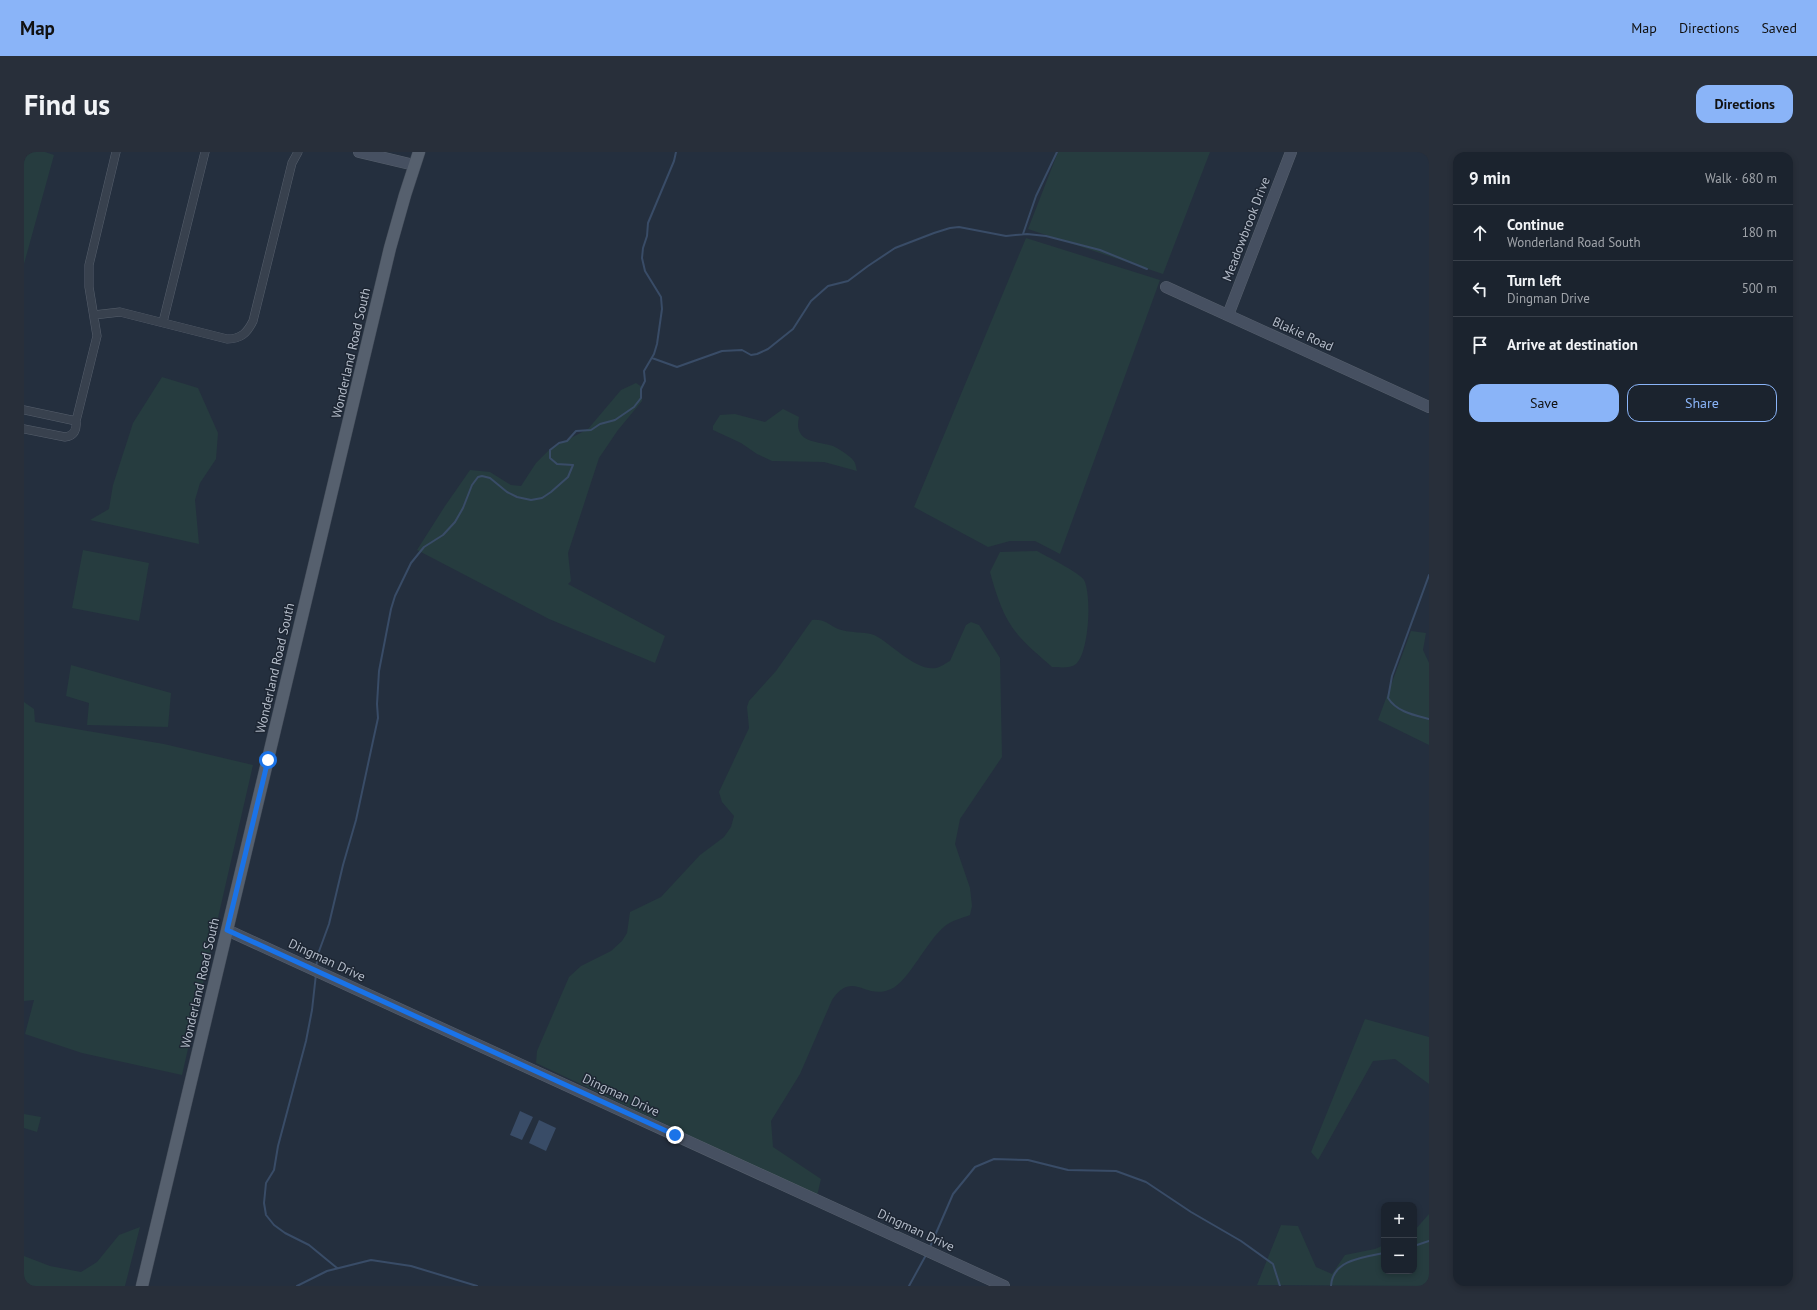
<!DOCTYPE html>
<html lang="en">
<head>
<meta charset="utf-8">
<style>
  :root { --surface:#1b232e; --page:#282f3a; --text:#f1f3f6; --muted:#a0a4aa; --line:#39404a; --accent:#8ab4f8 }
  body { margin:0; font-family:"PT Sans",sans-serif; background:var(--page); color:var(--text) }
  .controls { position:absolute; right:12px; bottom:12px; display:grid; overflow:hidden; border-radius:8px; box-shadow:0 2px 6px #0003 }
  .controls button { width:36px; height:36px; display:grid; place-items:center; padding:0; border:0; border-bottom:1px solid var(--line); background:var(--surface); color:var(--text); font:20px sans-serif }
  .stop { position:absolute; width:12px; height:12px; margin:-9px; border:3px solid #1a73e8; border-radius:50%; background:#fff }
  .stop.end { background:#1a73e8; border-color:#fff; box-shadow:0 1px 4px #0008 }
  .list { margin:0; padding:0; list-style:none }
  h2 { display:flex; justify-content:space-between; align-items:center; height:52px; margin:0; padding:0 16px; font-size:17px }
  h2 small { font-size:13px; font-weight:400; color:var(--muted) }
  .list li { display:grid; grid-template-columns:26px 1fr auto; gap:12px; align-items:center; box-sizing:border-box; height:56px; padding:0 16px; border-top:1px solid var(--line) }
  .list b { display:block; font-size:15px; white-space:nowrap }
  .list p { margin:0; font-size:13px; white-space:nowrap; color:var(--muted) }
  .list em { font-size:13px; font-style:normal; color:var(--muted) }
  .actions { display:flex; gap:8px; padding:12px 16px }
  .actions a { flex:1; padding:9px 0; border:1px solid var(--accent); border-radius:12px; text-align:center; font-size:14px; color:var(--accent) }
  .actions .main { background:var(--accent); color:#111 }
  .icon { flex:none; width:22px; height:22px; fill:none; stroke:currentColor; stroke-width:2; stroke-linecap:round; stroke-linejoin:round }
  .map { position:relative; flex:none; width:1405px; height:1134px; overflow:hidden; border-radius:12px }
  header { display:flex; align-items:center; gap:24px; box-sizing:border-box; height:56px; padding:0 20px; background:var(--accent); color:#111 }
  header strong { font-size:19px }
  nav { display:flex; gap:22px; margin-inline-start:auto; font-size:14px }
  .intro { display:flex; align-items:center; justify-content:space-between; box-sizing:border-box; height:96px; padding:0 24px }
  h1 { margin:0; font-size:28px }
  .button { padding:10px 18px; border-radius:12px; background:var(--accent); color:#111; font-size:14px; font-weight:700 }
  main { display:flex; gap:24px; padding:0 24px }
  aside { flex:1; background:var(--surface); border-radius:12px; box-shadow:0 2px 6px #0003 }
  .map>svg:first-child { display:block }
  .green { fill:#263c3f }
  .water { fill:#394c67 }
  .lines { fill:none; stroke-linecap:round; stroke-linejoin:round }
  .stream { stroke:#394c67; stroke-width:2 }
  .street-casing { stroke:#565f6c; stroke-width:9 }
  .secondary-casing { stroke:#565f6c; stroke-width:12 }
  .primary-casing { stroke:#414a57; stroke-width:13 }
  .street { stroke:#38414e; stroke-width:8 }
  .secondary { stroke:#465061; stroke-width:11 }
  .primary { stroke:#56606e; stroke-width:12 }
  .route { stroke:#1a73e8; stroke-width:5 }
  .labels { text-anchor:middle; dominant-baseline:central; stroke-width:3; stroke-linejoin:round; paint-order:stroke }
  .street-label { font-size:13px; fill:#b4bcc9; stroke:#1d2633 }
</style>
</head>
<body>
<header>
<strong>Map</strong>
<nav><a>Map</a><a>Directions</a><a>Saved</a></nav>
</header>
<div class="intro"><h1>Find us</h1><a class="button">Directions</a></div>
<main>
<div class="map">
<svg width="1405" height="1134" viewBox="0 0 1405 1134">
  <rect width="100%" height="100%" fill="#242f3e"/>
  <path class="green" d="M0,0h21l9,3 -30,109z
    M1034,0h152l-47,122 -135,-45z
    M1002,86l134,42 -100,274 -25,-13h-25l-22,6 -74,-40z
    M138,225l36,11 20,45 -2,26 -16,24 -5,17 4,44 -109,-24 19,-11 4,-24 20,-62z
    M612,231l6,4v14l-24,29 -19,28 -31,95 3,28 -3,3 97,52 -10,27 -106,-44 -132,-69 28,-44 25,-36 20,2 21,13 10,1 15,-23 14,-14 38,-20 33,-39z
    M759,257l16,8c-6,26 18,24 34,29 6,3 16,9 20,14 3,3 3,8 4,11l-33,-9 -52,-1 -15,-7 -16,-11 -28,-13v-4l7,-11 15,-1 30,8z
    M59,398l66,13 -10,58 -67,-13z
    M1013,399c9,5 43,22 47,29 8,15 5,73 -8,84 -6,5 -17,3 -24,3 -14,-13 -29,-24 -40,-40 -11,-16 -17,-37 -22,-55l10,-20z
    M788,468c13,-1 15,4 26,9 10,4 29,3 36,6 16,7 42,37 62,33 5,-1 10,-5 14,-7l16,-36 5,-3 8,3 21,33 2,99 -42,62 -5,25 15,44 2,18 -2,9c-8,3 -19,6 -25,11 -18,14 -36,55 -54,63 -26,12 -38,-20 -59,11l-32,74 -29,47 2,26 48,32 -4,17 -281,-133 1,-12 32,-74 12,-11 30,-15 11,-10 5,-8 3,-21 31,-15 39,-42 24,-18 7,-10 3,-11 -12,-14 -3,-10 30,-64 -2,-21 2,-6 27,-30z
    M1387,479l15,2 -3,17 6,13v82l-51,-25z
    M47,513l100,28 -3,34 -81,-2 2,-22 -23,-7z
    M0,550l10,7 1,13 129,22 89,21 -71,310 -100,-22 -57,-19 9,-34 -10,1z
    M1341,867l64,18v47l-34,-25 -22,2 -55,99 -7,-8z
    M0,962l17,3 -4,15 -13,-4z
    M1405,1062v72l-172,-1 24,-60 17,1 18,41 16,7 13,-19 30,-6 9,-4v26h30v-40z
    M116,1075l-15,59h-101v-30l26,10 31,6 16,-10 22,-27z"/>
  <path class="water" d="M496,959l13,6 -11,23 -12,-5z
    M515,968l17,8 -10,23 -17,-8z"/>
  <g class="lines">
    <path class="stream" d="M999,82l13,-38 21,-44
      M628,206l25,9 45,-16 20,-1 9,5 6,-1 11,-5 25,-20 18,-28 17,-15 20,-5 20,-15 27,-18 39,-15 16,-5 9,-1 47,9 21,-2 19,2 54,14 47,19
      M1405,423l-37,101 -4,22c9,14 26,17 41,21
      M292,816l2,-14 11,-30 14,-59 13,-45 17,-79 5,-23 -1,-14 2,-33 12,-62 4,-13 16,-33 13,-16 19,-12 12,-13 8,-14 9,-23 6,-8 4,-1 8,2 17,14 10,5 14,3 11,-2 9,-6 17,-15 5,-12 -16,-1 -7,-6v-8l9,-7 8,-2 9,-10 15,-1 9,-6 15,-4 19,-13 7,-9v-9l4,-8 -1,-10 10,-17 3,-10 5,-35 -1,-12 -16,-26 -3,-13 1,-10 4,-12 1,-13 26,-62 2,-9
      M292,822l-4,36 -6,31 -28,105 -4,24 -8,13 -2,20 2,12 8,10 11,8 24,12 28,23
      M1390,1094l15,-5
      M906,1095l23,-53 22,-27 19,-8 34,1 40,10 48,1 30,11 45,30 50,29 32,23 7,22
      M273,1134l30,-15 44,-11 40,6 66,20
      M885,1134l17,-31
      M1307,1134c1,-26 33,-29 53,-33"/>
    <defs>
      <path id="street" d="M70,163l26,-3 107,27c14,0 20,-6 26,-18l39,-158 6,-11
        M139,170l42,-170
        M0,258l52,11
        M0,277l41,8c9,-1 12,-7 11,-16l21,-85 -8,-49v-22l27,-113"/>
      <path id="secondary" d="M335,0l55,13
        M1142,135l263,120
        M1204,163l63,-163
        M203,778l777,356"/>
      <path id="primary" d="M118,1134l248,-1038 15,-53 14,-43"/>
    </defs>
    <use href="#street" class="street-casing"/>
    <use href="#secondary" class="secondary-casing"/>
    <use href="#primary" class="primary-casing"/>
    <use href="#street" class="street"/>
    <use href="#secondary" class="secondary"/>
    <use href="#primary" class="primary"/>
  </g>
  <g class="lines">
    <path class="route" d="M244,608l-41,170 448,205"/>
  </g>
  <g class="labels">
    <g class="street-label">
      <text transform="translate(1222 77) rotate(-69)">Meadowbrook Drive</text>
      <text transform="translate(1279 182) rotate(24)">Blakie Road</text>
      <text transform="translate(327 201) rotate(-77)">Wonderland Road South</text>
      <text transform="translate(251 516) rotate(-77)">Wonderland Road South</text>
      <text transform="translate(303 808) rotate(25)">Dingman Drive</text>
      <text transform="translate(176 831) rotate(-77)">Wonderland Road South</text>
      <text transform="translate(597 943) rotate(25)">Dingman Drive</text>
      <text transform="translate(892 1078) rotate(25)">Dingman Drive</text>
    </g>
  </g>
</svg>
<div class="controls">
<button>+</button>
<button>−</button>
</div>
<div class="stop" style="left:244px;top:608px"></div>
<div class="stop end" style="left:651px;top:983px"></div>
</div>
<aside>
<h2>9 min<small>Walk · 680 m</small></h2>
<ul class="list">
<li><svg class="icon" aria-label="ahead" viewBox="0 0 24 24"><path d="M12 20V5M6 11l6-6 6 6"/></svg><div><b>Continue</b><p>Wonderland Road South</p></div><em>180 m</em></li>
<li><svg class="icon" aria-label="left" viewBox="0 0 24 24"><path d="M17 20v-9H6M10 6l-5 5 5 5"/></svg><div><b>Turn left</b><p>Dingman Drive</p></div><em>500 m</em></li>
<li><svg class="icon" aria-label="arrive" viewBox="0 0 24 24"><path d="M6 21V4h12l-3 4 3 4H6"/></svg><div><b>Arrive at destination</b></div></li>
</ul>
<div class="actions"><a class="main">Save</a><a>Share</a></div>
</aside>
</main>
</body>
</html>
